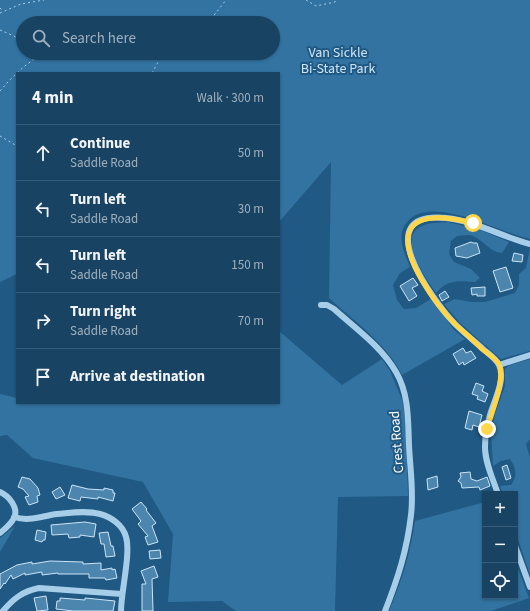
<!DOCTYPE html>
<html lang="en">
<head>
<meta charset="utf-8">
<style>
  :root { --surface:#184362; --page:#254e6b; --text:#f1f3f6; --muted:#9fb0be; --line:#365c77 }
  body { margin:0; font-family:"Source Sans 3",sans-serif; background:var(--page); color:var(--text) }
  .controls { position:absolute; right:12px; bottom:12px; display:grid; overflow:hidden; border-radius:0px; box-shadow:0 1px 3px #0004 }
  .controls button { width:36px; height:36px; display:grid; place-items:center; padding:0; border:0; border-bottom:1px solid var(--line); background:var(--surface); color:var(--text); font:20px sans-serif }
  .stop { position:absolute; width:12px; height:12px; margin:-9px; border:3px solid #ffd54a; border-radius:50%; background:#fff }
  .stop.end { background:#ffd54a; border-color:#fff; box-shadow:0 1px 4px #0008 }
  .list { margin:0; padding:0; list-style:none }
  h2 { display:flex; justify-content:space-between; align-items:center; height:52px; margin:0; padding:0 16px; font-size:17px }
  h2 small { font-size:13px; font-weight:400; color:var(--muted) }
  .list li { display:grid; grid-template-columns:26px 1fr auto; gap:12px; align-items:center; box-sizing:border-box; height:56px; padding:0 16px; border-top:1px solid var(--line) }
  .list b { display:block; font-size:15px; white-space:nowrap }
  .list p { margin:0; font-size:13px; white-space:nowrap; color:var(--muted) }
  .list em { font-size:13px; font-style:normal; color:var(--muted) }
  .icon { flex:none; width:22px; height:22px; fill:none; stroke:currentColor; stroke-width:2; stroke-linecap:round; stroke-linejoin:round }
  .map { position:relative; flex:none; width:530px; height:611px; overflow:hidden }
  .search { position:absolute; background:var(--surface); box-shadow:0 1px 3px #0004; left:16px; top:16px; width:264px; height:44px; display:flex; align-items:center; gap:10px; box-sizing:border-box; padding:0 14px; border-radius:22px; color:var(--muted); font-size:15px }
  .panel { position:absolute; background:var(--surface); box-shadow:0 1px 3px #0004; left:16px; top:72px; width:264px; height:332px; border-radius:0px }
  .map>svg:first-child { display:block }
  .green { fill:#3373a1; fill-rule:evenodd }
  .building { fill:#4c85ae; stroke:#cbe5f7 }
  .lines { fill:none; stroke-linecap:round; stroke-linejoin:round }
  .path { stroke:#a7cee9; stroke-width:1; stroke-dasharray:2 3; stroke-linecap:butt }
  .minor { stroke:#a7cee9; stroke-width:6 }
  .route { stroke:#ffd54a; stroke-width:5 }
  .labels { text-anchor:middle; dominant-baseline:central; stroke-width:4; stroke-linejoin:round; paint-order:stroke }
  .park-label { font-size:14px; fill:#cbe5f7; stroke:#205983 }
  .street-label { font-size:14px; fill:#fff; stroke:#205983 }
</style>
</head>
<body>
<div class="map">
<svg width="530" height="611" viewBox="0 0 530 611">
  <rect width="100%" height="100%" fill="#205983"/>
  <path class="green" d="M0,0h530v239c-29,-6 -94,-43 -120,-20 -15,14 -7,31 0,48l-10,6 -7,12 4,15 7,9 12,-1 15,-9 23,31 11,9 -63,36c-15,-31 -48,-54 -73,-77l2,-136 -52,60v-149h-262v201l-17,8zM23,23h250v30h-250z
    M447,222l31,7 31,13 -5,8 -2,3c-13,-1 -17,-12 -29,-17 -4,-2 -11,0 -16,0l-6,5 -2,13 5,8 17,7 9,9 -5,4c-17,-1 -27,-3 -39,11 -10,-14 -40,-57 -14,-67 8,-4 17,-3 25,-4z
    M530,248v103l-29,8 -41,-36 -16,-19 11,-5 16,3h14l30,-9 4,-8v-11l7,-6z
    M279,331l63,54 40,-26 8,12 13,31 3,26 2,68 -70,1 -3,114h-99l-14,-10 -54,1 5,-68 -30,-52 -110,-24 -26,-23 -7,1v-42l17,4v5h262z
    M530,359v80l-4,5 4,14v117l-15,-45v-36h-12l-3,-8 11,-1c7,-9 5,-17 -1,-26l-9,2 -8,5 -2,-33 4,-19 10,-28v-17l3,-3z
    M485,502v94h30v-35l14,37 -38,13h-102c13,-31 21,-56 26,-90z
    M15,526l-15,26v-14z"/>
  <path class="building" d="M471,242l2,1h4l3,10 -13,5 -11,-2 -1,-8z
    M514,253l9,2 -1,7 -10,-1z
    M506,267l7,21 -13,4 -7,-21z
    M413,278l5,7 -6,3 5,8 -8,5 -9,-15z
    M485,287v9h-8v-2l-5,1 -1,-7z
    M445,291l4,6 -7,4 -3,-6z
    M463,348l3,5 5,-2 5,7 -12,7 -1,-3 -4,3 -6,-11z
    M476,383l8,3 -2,5 6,3 -3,8 -8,-3 1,-3 -6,-2z
    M469,411l13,4 -3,12 -6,-2 -1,5 -7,-2z
    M507,465l4,13 -5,2 -4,-13z
    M470,472l1,7 6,2 10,-4 3,9 -10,4 -1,-3 -17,1 -1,-5 -3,-2 3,-4 -1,-4z
    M437,476l1,11 -10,3 -1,-11z
    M22,477l8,2 8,9 2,7 -3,1 1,6 -9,3 -4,-8 4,-1 -6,-7 -5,-2z
    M72,485l16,4 16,1v-2l9,2v3h2l-2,8 -15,-4v2l-17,-2 -1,4 -12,-3z
    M60,487l5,8 -9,4 -4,-7z
    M141,502l6,7 -1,1 10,13 -4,3 6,16 -10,3 -3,-8 3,-1 -10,-12 3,-3 -9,-12z
    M85,522l11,2 -2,13 -14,-2v2l-11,1 -1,-4 -16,1 -1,-10z
    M37,530l9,2 -1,8h-2l-1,2 -7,-2z
    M108,532l3,14h2l2,10 -9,1 -2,-13h-3l-2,-11z
    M160,550l1,8 -11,1 -1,-8z
    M50,561l33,1v2l18,-1v7l11,-2v2l3,-1 2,9 -11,2 -1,-2h-16v-4h-31v-1l-16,2v-3l-17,3v-2l-12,6 -2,-4 -6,9 -1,-1 -4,6v-15l17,-9 15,-3v2z
    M154,566l4,11 -6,2 1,32h-11v-27h4l-5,-13z
    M46,596l2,14 -11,1 -3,-13z
    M60,598l25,2v-2l30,3 -2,10h-40l-17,-2 1,-8h3z"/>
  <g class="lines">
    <path class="path" d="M306,0l10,6 19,-4 1,-2
      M0,8l3,3
      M0,13l21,-9 23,-4
      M208,23l18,-23
      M0,30l14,6 9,6
      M152,73l11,-20
      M0,91c12,-14 23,-25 39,-35l-3,-3
      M0,136l17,10"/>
    <path class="minor" d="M321,305h6l7,4c21,19 47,37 62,63 13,22 12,48 13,73 1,23 5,47 2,70 -4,35 -13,63 -26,96
      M499,365l31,-10
      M0,492c9,4 19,16 14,26 -3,6 -9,11 -14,15
      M498,494c-5,-15 -13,-31 -13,-47 0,-10 2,-22 5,-32 4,-14 16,-36 9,-50 -3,-7 -12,-12 -17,-17 -9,-8 -19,-16 -27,-24 -23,-24 -88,-114 -9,-106 30,3 56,19 84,26
      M14,517c15,5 28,-1 43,-3 13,-1 29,-4 43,0 11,3 23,11 26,23 5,16 -5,55 -5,74
      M515,546l15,41
      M3,611c10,-12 20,-20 36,-23l83,6"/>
  </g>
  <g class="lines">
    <path class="route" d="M473,223c-18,-4 -52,-12 -63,7 -12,25 29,78 46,95 9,8 17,15 25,23 6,5 14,10 18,16 7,15 -8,50 -12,65"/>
  </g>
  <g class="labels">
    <g class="park-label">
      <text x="338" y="53">Van Sickle<tspan x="338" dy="16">Bi-State Park</tspan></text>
    </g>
    <g class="street-label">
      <text transform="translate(397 442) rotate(-94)">Crest Road</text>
    </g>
  </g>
</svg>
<div class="controls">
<button>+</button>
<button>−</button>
<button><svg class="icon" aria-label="locate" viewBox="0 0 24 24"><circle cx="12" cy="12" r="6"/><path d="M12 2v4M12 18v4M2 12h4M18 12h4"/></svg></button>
</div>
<div class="stop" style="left:473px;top:223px"></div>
<div class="stop end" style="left:487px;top:429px"></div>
<div class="search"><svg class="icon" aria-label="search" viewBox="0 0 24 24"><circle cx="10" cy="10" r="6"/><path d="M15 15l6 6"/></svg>Search here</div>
<section class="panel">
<h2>4 min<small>Walk · 300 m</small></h2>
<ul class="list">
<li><svg class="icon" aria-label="ahead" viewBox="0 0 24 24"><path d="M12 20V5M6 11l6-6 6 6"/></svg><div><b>Continue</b><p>Saddle Road</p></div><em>50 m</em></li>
<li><svg class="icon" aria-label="left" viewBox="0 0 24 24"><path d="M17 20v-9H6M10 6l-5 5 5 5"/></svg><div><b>Turn left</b><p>Saddle Road</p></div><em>30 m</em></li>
<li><svg class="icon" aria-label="left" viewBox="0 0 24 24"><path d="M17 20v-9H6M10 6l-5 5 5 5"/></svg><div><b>Turn left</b><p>Saddle Road</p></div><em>150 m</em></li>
<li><svg class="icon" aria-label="right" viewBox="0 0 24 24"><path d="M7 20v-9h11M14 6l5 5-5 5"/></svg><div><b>Turn right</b><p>Saddle Road</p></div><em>70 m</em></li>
<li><svg class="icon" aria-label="arrive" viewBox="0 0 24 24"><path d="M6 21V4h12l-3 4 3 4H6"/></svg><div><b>Arrive at destination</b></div></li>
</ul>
</section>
</div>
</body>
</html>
